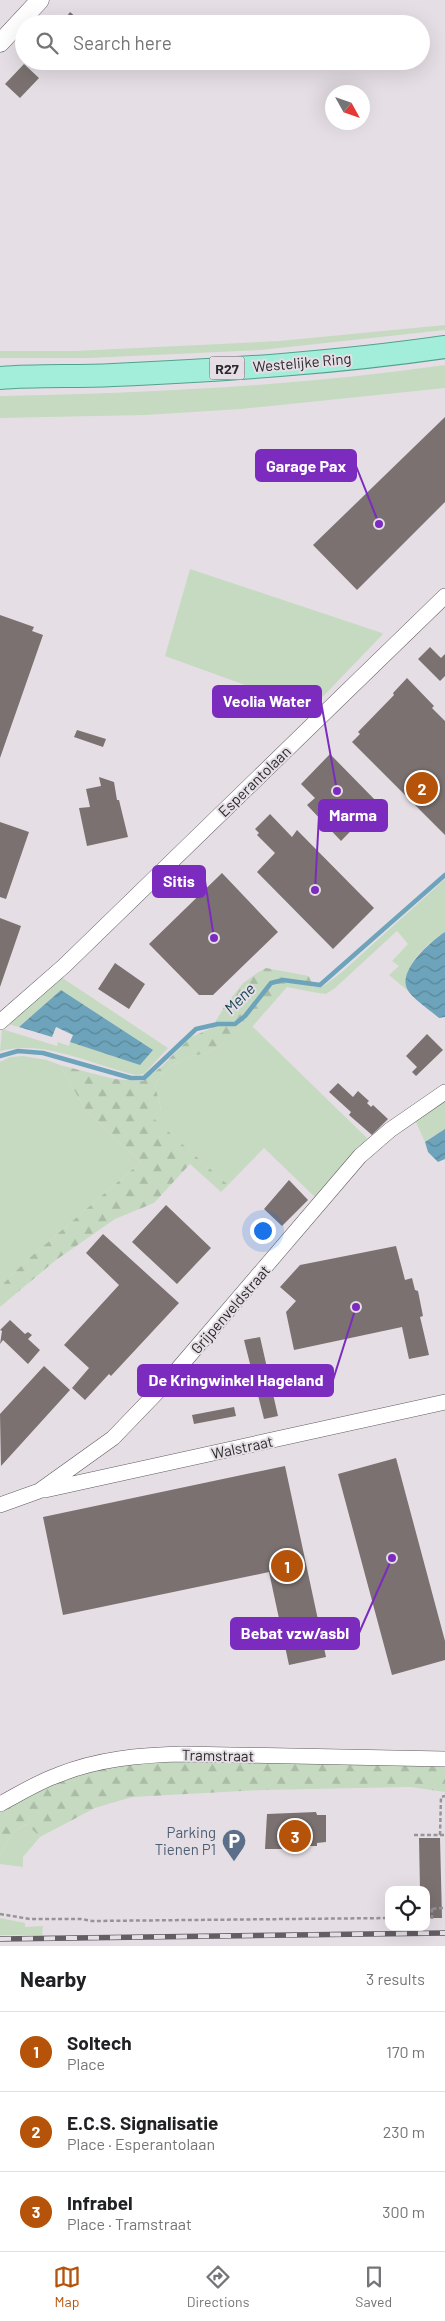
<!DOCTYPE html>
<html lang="en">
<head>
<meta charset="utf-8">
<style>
  :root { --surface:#fff; --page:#f2f2f2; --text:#202124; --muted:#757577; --line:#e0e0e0; --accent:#b45309 }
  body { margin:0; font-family:Barlow,sans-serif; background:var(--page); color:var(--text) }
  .controls { position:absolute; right:15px; bottom:15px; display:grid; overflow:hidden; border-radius:10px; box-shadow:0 5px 20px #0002 }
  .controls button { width:45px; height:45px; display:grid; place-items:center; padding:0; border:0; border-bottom:1px solid var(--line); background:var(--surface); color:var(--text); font:25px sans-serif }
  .compass { position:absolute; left:325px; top:85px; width:45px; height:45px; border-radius:50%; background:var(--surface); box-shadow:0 5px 20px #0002; rotate:130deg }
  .you { position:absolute; left:262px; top:1230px; width:18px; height:18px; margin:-12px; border:4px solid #fff; border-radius:50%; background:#1a73e8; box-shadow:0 0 0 8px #1a73e833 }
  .badge { display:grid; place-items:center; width:32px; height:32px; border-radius:50%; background:var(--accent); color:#fff; font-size:16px; font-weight:700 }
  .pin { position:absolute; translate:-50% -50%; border:2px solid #fff; box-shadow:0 1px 5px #0006 }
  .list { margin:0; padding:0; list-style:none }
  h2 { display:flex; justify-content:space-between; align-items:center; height:65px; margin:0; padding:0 20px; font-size:21px }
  h2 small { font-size:16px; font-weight:400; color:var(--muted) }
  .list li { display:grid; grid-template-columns:32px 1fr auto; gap:15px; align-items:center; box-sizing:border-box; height:80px; padding:0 20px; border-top:1px solid var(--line) }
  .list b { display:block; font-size:19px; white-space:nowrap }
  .list p { margin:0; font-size:16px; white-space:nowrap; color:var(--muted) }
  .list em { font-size:16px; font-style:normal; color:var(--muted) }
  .icon { flex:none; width:28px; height:28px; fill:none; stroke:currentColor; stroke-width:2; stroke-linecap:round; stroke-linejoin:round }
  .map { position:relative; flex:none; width:445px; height:1946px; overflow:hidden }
  .search { position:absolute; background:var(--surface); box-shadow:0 5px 20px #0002; left:15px; right:15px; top:15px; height:55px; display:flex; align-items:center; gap:12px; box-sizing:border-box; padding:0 18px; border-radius:28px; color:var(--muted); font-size:19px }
  .sheet { height:305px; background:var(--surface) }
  nav { display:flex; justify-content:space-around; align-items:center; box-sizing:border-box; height:70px; border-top:1px solid var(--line); background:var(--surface); font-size:14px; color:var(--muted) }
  nav a { display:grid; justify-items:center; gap:2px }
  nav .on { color:var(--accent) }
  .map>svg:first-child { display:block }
  .green { fill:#c6dac1 }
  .forest { fill:url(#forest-firs) }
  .water { fill:url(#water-waves) }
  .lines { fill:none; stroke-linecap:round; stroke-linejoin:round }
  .stream { stroke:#6da4bb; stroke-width:4.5 }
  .building { fill:#7a7170 }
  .minor-casing { stroke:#5f5a5f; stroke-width:16 }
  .tertiary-casing { stroke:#5f5a5f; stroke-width:19 }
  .primary-casing { stroke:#51a28d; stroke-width:24 }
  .path { stroke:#979398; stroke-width:2.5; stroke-dasharray:4 2.5; stroke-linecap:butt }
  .minor { stroke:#fff; stroke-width:15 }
  .tertiary { stroke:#fff; stroke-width:18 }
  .primary { stroke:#a3eeda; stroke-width:22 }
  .rail-casing { stroke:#625e62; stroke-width:5.5 }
  .rail { stroke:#e5dfe5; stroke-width:4; stroke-dasharray:11; stroke-linecap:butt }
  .labels { text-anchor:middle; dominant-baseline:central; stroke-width:4; stroke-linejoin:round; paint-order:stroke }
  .shield { fill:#e5dfe5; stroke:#636064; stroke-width:1 }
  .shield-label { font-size:14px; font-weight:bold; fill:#2b292c }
  .street-label { font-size:15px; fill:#2b292c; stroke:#e5dfe5 }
  .service-label { font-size:15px; fill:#4e5e75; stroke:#e5dfe5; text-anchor:end }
  .water-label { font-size:16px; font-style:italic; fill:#0f3f51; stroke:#e5dfe5 }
  .leader { fill:none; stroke:#7b2cbf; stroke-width:2 }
  .callout-dot { fill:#7b2cbf; stroke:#e5dfe5; stroke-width:2 }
  .callout { fill:#7b2cbf; stroke:#7b2cbf; stroke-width:2 }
  .callout-label { font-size:16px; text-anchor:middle; font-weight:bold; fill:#fff }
</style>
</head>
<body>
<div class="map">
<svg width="445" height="1946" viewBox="0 0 445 1946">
  <defs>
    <pattern id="forest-firs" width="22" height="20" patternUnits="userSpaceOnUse" patternTransform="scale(1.25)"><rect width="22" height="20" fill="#c6dac1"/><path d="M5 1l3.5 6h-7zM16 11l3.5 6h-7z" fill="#aabba6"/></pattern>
    <pattern id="water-waves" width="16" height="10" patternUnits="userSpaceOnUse" patternTransform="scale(1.25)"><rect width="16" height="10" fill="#6da4bb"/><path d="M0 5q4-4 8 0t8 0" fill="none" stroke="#5a8698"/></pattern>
  </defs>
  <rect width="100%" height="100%" fill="#e5dfe5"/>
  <path class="green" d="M445,325v5l-184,20 -172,8h-89v-7h75l204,-10z
    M445,365v23l-204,21 -95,6 -146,3v-22c148,-3 298,-10 445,-31z
    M190,569l192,64 1,1 -72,75 -146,-53z
    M445,879v53c-19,12 -44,34 -37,59l-19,-16 10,-9 -7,-5 16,-17 -11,-13 -62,57 -9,6 -14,-2 1,-5h9l20,-15z
    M61,977l107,71 -24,26 -8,1c-43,-10 -92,-36 -136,-24l2,-22 55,17 1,-4 11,4 1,-4 70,22 12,-14 -91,-60 -42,37 -11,-3z
    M252,1026l118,115 -53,58 -53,-51 -36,37 -77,-68 10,-8 -6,-23 7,-13 10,-8 19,-9 17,-3z
    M23,1056l24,4 13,5 26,46 55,51 -115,99 -26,26v-225l10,-5z
    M445,1098v31l-20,13 -10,-22z
    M28,1824l12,13 -17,20v10l-23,-3v-9l15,-25z
    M0,1918l25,5v4l18,-1 -1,9h-42z"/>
  <path class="forest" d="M266,968l43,8 4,11 -1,5 -25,-5 -35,40 -44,26 -17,3 -19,9 -10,8 -7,13 6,23 -9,8 76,68 -7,7 -31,-28 -36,39 -39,16 -59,41 -56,47v-20l26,-26 115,-99 -55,-51 -26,-46 54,14 29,2 18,-14 30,-30 21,-9 12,-21 19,-24 14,-10z
    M154,1761l291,4v27l-34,-5 -148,3 -131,7 -37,11 -55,29 -13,-13 -12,6 -15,25v-44l35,-20 49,-19z"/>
  <path class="water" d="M445,932v85l-6,1c-9,-8 -22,-16 -30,-26 -15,-19 22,-51 36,-60z
    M61,990l92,60 -13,15 -70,-23 3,-7 -17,-8 -4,10 -33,-10z
    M445,1129v30l-7,3 -10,-10 -3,-10z"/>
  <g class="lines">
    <path class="stream" d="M0,1056l18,-5 25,2 88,25h13l52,-49 22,-5h17l10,-8 26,-33 12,-3 37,5 125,-110"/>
  </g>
  <path class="building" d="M70,12l14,12h-23z
    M24,64l15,14 -19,20 -15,-14z
    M445,417v85l-88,88 -44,-45z
    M0,615l34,12 -2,4 11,4 -43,123z
    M430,647l11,11 4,-4v22l-5,5 -22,-22z
    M407,678l27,28 -2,2 13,13v114l-93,-93 8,-8 -2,-2 36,-37 -1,-2z
    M77,730l29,9 -3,8 -29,-10z
    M330,754l48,49 -37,38 -34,-36 8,-7 -14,-14z
    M99,777l15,5 3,18h2l9,37 -41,9 -8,-38 11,-1 -4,-18 15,-3z
    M270,814l22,23 5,-7 77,78 -41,41 -76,-77 18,-19 -18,-18 2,-2 -4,-4z
    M0,822l29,10 -23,67 -6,-2z
    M222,873l56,59 -65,63h-14l-50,-51z
    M0,918l21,8 -21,61z
    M115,963l30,21 -16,25 -31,-20z
    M427,1034l16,16 -27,26 -4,-4 5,-5 -11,-11z
    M338,1083l15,14 5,-6 11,10 -2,2 4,4 2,-2 15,14 -16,16 -23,-20 2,-3 -22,-20z
    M289,1180l19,20 -26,26 -18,-17z
    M166,1205l45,43 -34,36 -45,-42z
    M103,1234l76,69 -68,73 -2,-2 -24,26 -13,-12 17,-20 -25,-23 55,-60 -33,-32z
    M396,1246l9,34 7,-2 3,12 3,1 5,25 -3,1 1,4 8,34 -20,4 -7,-32 -108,23 -8,-38 10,-11 -16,-14 20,-22z
    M10,1320l15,14 3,-2 4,3 -4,4 12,11 -12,14 -25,-24 -3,4 2,-13 -2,-1z
    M260,1337l18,79 -14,3 -20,-79z
    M44,1366l26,24 -69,76 -1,-52z
    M234,1407l2,9 -42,8 -2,-9z
    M396,1458l49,183v19l-53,15 -54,-201z
    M285,1466l41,191 -37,8 -20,-93 -206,43 -20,-98z
    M316,1812l1,3h9v27l-9,1v3h-17l-1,3h-34l2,-35z
    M419,1838h21l2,80h-16v-28h-6z"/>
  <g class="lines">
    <defs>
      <path id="minor" d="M0,1022l64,-56 381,-370
        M45,1490l400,-88
        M0,1505l39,-14 74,-53 52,-54 195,-228 30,-26 55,-38
        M0,1804c19,-10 38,-22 58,-29 39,-16 82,-20 124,-21l263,5"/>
      <path id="tertiary" d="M0,43l40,-43"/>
      <path id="primary" d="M0,378c38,-3 76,-1 113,-3 111,-5 222,-12 332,-28"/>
    </defs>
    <use href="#minor" class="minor-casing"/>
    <use href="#tertiary" class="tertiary-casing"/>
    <use href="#primary" class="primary-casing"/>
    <path class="path" d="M414,1835h30
      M440,1835l1,-38 4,-1
      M426,1909l19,-1
      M426,1911h3v-3
      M0,1914l30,5h51l11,2 297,-3
      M426,1916h3v3
      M432,1919v-11"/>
    <use href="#minor" class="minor"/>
    <use href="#tertiary" class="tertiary"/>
    <use href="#primary" class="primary"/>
    <defs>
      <path id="rail" d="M0,1939l445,-6"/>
    </defs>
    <use href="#rail" class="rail-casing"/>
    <use href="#rail" class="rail"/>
  </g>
  <defs>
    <symbol id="parking-pin" viewBox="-11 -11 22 30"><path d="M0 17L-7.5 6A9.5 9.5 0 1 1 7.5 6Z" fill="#5c6f8a" stroke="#e5dfe5"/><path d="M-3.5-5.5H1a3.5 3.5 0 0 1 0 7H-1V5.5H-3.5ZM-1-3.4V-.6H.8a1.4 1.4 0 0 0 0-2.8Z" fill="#fff"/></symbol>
  </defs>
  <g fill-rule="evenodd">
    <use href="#parking-pin" x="220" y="1827" width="28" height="38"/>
  </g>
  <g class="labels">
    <rect class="shield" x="209.5" y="356.5" width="35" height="23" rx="4"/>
    <g class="shield-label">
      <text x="227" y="368">R27</text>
    </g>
    <g class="street-label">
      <text transform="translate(302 362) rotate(-5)">Westelijke Ring</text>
      <text transform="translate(254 781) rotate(-44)">Esperantolaan</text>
      <text transform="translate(230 1309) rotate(-49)">Grijpenveldstraat</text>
      <text transform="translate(242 1447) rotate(-12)">Walstraat</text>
      <text transform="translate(218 1755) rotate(1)">Tramstraat</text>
    </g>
    <g class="service-label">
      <text x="216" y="1832">Parking<tspan x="216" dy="17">Tienen P1</tspan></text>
    </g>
    <g class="water-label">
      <text transform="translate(239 998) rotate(-45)">Mene</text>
    </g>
  </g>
  <path class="leader" d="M379 524L356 466M337 791L321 702M315 890L319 815M214 938L205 881M356 1307L333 1380M392 1558L359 1633"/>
  <g class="callout-dot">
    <circle cx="379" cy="524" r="5"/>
    <circle cx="337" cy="791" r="5"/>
    <circle cx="315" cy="890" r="5"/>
    <circle cx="214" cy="938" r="5"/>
    <circle cx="356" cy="1307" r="5"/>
    <circle cx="392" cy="1558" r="5"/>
  </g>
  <g class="callout">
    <rect x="256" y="450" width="100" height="31" rx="5"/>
    <rect x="213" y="686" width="108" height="31" rx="5"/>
    <rect x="319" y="800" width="68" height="31" rx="5"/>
    <rect x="153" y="866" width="52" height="31" rx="5"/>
    <rect x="138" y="1365" width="195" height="31" rx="5"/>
    <rect x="231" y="1618" width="128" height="31" rx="5"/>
  </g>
  <g class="callout-label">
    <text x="306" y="472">Garage Pax</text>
    <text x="267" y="707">Veolia Water</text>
    <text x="353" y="821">Marma</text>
    <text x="179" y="887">Sitis</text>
    <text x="236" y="1386">De Kringwinkel Hageland</text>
    <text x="295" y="1639">Bebat vzw/asbl</text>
  </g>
</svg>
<div class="controls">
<button><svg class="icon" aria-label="locate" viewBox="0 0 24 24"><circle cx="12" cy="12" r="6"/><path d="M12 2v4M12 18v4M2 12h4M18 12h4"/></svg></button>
</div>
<svg class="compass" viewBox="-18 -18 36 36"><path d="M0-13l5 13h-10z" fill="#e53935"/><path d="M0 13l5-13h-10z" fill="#757577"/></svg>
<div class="you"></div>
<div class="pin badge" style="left:287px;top:1566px">1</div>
<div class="pin badge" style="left:422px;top:788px">2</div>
<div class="pin badge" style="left:295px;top:1836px">3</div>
<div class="search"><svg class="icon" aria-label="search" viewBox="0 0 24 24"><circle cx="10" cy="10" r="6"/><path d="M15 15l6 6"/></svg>Search here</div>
</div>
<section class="sheet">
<h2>Nearby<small>3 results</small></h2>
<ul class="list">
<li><span class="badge">1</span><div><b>Soltech</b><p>Place</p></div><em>170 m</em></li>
<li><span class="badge">2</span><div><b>E.C.S. Signalisatie</b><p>Place · Esperantolaan</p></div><em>230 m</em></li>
<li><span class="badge">3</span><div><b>Infrabel</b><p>Place · Tramstraat</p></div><em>300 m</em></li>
</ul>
</section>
<nav>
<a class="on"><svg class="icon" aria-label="map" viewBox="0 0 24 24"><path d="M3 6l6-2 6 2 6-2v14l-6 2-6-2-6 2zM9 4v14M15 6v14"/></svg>Map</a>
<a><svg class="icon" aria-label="directions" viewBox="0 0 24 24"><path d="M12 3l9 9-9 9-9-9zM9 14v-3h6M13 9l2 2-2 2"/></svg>Directions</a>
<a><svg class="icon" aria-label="saved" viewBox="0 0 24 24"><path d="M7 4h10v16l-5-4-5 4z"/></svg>Saved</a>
</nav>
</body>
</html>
